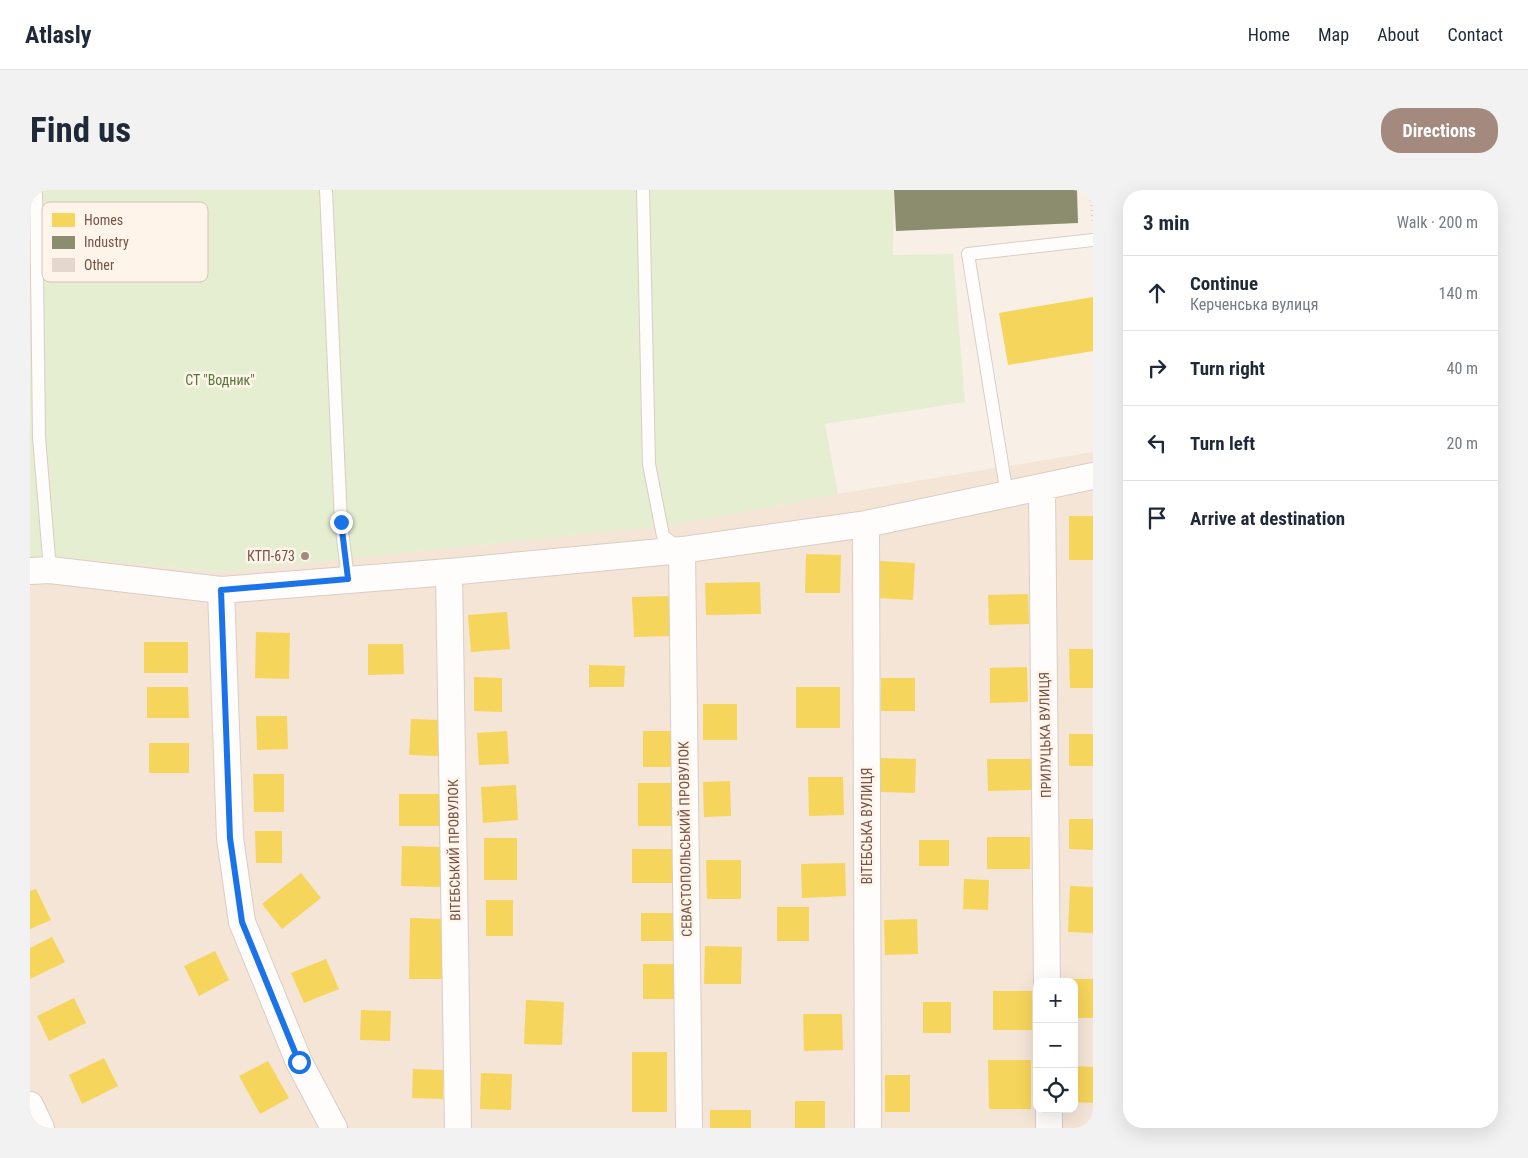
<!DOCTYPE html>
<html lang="en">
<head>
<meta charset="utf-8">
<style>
  :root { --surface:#fff; --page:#f2f2f3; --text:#1f2937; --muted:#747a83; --line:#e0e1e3; --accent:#a48a7e }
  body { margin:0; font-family:"Roboto Condensed",sans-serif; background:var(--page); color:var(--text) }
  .controls { position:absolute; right:15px; bottom:15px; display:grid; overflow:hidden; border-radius:10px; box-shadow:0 5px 20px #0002 }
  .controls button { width:45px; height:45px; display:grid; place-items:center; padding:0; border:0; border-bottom:1px solid var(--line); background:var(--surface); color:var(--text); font:25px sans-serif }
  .stop { position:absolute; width:15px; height:15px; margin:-11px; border:4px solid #1a73e8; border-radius:50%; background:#fff }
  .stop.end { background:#1a73e8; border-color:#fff; box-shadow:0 1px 5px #0008 }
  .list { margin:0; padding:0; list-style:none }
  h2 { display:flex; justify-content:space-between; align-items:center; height:65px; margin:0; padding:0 20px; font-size:21px }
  h2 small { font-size:16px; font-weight:400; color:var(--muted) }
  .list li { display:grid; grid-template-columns:32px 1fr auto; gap:15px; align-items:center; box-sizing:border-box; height:75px; padding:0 20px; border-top:1px solid var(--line) }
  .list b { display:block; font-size:19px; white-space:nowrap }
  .list p { margin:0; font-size:16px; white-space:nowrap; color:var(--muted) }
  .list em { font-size:16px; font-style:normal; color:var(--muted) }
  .icon { flex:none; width:28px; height:28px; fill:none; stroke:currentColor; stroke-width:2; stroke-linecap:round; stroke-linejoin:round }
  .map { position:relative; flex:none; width:1063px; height:938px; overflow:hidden; border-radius:20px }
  header { display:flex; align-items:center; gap:30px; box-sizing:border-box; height:70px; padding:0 25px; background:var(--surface); border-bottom:1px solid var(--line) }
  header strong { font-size:24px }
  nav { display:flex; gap:28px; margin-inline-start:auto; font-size:18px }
  .intro { display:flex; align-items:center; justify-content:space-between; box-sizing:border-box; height:120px; padding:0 30px }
  h1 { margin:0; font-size:35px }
  .button { padding:12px 22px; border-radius:20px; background:var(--accent); color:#fff; font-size:18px; font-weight:700 }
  main { display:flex; gap:30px; padding:0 30px }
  aside { flex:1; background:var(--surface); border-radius:20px; box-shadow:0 5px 20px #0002 }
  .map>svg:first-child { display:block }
  .residential { fill:#f4e5d7; fill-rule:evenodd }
  .green { fill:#e5eed0 }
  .homes { fill:#f6d55c }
  .industry { fill:#8c8c6e }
  .building { fill:#e4d7ce }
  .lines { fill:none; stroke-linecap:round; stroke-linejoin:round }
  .service-casing { stroke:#d9cdc5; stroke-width:14 }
  .minor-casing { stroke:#d9cdc5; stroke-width:28 }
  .path { stroke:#dacfca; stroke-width:3; stroke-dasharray:1 4; stroke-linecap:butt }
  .service { stroke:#fefdfb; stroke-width:12 }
  .minor { stroke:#fefdfb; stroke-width:26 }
  .route { stroke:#1a73e8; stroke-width:6 }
  .poi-dot { fill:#a48a7e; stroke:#fff4e9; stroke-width:2 }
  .labels { text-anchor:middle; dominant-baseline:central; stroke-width:5; stroke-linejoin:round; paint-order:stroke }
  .park-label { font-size:14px; fill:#52783b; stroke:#fff4e9 }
  .poi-label { font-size:14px; fill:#775346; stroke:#fff4e9; text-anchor:end }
  .street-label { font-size:14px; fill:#775346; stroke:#fff4e9 }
  .key { fill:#fff4e9; stroke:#d6c4b8; stroke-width:1 }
  .key-label { font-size:14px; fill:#775346 }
</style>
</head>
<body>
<header>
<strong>Atlasly</strong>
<nav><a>Home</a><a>Map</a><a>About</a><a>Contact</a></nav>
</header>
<div class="intro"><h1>Find us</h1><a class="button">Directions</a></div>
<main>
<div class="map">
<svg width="1063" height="938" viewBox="0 0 1063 938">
  <rect width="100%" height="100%" fill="#f8f0e7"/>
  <path class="residential" d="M1063,262v676h-1063v-571h34l155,15 454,-47 165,-31zM1007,792h37v127h-37z"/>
  <path class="green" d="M0,0h864l-1,65 60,-1 12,148 -140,22 13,70 -165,31 -454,47 -155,-15h-34z"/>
  <path class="homes" d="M1063,107v54l-85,14 -9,-52z
    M1039,326h24v44h-24z
    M776,364l35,1 -1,38h-35z
    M850,371l35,2 -2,37 -35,-2z
    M730,392l1,32 -55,1 -1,-32z
    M998,404l1,30 -40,1 -1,-30z
    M644,406l1,40 -41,1 -2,-40z
    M477,422l3,37 -39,3 -3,-37z
    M226,442l34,1 -1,46 -34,-1z
    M114,452h44v31h-44z
    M338,454h35l1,30 -36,1z
    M1039,459h24v39h-23z
    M559,475l36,1 -1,21h-35z
    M997,477l1,35 -38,1v-35z
    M444,487l28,1v34l-28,-1z
    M851,488h34v33h-34z
    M117,497h41l1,31h-42z
    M766,497h44v41h-44z
    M673,514h34v36h-34z
    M226,526h31l1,33 -31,1z
    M381,529l29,1 -2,36 -29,-1z
    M477,541l2,33 -30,1 -2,-32z
    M613,541h35v36h-35z
    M1039,544h24v32h-24z
    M119,553h40v30h-40z
    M850,568l36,1 -1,34 -35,-1z
    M957,569h45v31l-44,1z
    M223,584h31v38h-30z
    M778,587h35l1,38 -35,1z
    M700,591l1,35 -27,1 -1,-35z
    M608,593h39l1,43h-40z
    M486,595l2,35 -35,3 -2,-36z
    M369,604h40v32h-40z
    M1039,629h24v31l-24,-1z
    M225,641h27v32h-26z
    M957,647h43v32h-43z
    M454,648h33v42h-33z
    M889,650h30v26h-30z
    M372,656l39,1v40l-40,-1z
    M602,659h51v34h-51z
    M676,670h35v39h-34z
    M815,673l1,33 -44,2 -1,-34z
    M271,683l20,25 -39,31 -20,-25z
    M934,689l25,1 -1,30 -25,-1z
    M1040,696l23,1v46l-25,-1z
    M6,699l15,31 -21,9v-38z
    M456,710h27v36h-27z
    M747,717h32v34h-32z
    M611,723h41v28h-41z
    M380,728l33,1 -1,60h-33z
    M887,729l1,35 -33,1 -1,-35z
    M22,747l13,25 -35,17v-31z
    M675,756l37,1 -1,37h-37z
    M185,761l14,29 -30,16 -15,-30z
    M296,769l13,30 -35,14 -13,-30z
    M613,774h40v35h-40z
    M1040,789h23v39h-19v-36h-4z
    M963,801h39v39h-39z
    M44,808l12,25 -37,18 -12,-25z
    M496,810l38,2 -2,43 -38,-1z
    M893,812h28v31h-28z
    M331,820l30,1 -1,30 -30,-1z
    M773,824h39l1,36 -39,1z
    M602,862h35v60h-35z
    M74,868l14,28 -36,18 -13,-29z
    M958,870h43v49h-42z
    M238,871l21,37 -29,16 -21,-38z
    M1044,876l19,1v36l-19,-1z
    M383,879l30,1v29l-31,-1z
    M451,883l31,1 -1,36 -31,-1z
    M855,885h25v37h-25z
    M765,911h30v27h-30z
    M680,920h41v18h-41z"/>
  <path class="industry" d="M864,0h183l1,33 -182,8z"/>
  <path class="building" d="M269,362h11v8h-11z"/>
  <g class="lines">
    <defs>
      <path id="service" d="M6,0l3,247 11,133
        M296,0l15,332 7,57
        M613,0l6,274 14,72 16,12
        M977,305l-39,-241 125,-14"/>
      <path id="minor" d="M1012,298l5,494
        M836,334l2,604
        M652,360l7,578
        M0,381l20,-1 171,20 228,-18 233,-22 184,-26 227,-48
        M419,382l9,556
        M191,400l9,248 12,84 57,140 35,66
        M0,915l11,23
        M1019,919v19"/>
    </defs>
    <use href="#service" class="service-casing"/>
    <use href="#minor" class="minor-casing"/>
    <path class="path" d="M1060,0l3,31"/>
    <use href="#service" class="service"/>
    <use href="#minor" class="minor"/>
  </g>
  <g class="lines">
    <path class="route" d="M269,872l-57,-140 -12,-84 -9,-248 127,-11 -7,-57"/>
  </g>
  <circle class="poi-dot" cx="275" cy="366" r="5"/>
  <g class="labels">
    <g class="park-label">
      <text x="190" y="190">СТ "Водник"</text>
    </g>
    <g class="poi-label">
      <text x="265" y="366">КТП-673</text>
    </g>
    <g class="street-label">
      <text transform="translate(1015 545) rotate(-91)">ПРИЛУЦЬКА ВУЛИЦЯ</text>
      <text transform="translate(837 636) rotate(-90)">ВІТЕБСЬКА ВУЛИЦЯ</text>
      <text transform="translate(655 649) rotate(-91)">СЕВАСТОПОЛЬСЬКИЙ ПРОВУЛОК</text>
      <text transform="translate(424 660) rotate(-91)">ВІТЕБСЬКИЙ ПРОВУЛОК</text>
    </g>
  </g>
  <rect x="12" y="12" width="166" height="80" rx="8" class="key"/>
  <rect x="22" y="23" width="23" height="14" fill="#f6d55c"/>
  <rect x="22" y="46" width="23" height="13" fill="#8c8c6e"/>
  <rect x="22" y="68" width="23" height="14" fill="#e4d7ce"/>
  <g class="key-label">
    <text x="54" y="35">Homes</text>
    <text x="54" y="57">Industry</text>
    <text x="54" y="80">Other</text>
  </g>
</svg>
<div class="controls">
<button>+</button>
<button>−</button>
<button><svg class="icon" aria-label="locate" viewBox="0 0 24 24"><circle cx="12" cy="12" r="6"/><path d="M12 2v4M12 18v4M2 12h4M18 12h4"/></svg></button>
</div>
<div class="stop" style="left:269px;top:872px"></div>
<div class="stop end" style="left:311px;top:332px"></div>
</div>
<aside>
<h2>3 min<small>Walk · 200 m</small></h2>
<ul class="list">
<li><svg class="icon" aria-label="ahead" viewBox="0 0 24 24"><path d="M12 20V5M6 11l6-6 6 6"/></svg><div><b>Continue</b><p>Керченська вулиця</p></div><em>140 m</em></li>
<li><svg class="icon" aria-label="right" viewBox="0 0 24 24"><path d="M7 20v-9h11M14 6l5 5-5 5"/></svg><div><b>Turn right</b></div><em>40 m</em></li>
<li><svg class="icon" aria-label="left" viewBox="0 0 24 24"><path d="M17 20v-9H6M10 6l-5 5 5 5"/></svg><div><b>Turn left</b></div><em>20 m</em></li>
<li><svg class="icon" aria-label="arrive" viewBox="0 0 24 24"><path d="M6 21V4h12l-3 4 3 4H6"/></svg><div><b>Arrive at destination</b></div></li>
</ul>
</aside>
</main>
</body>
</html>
